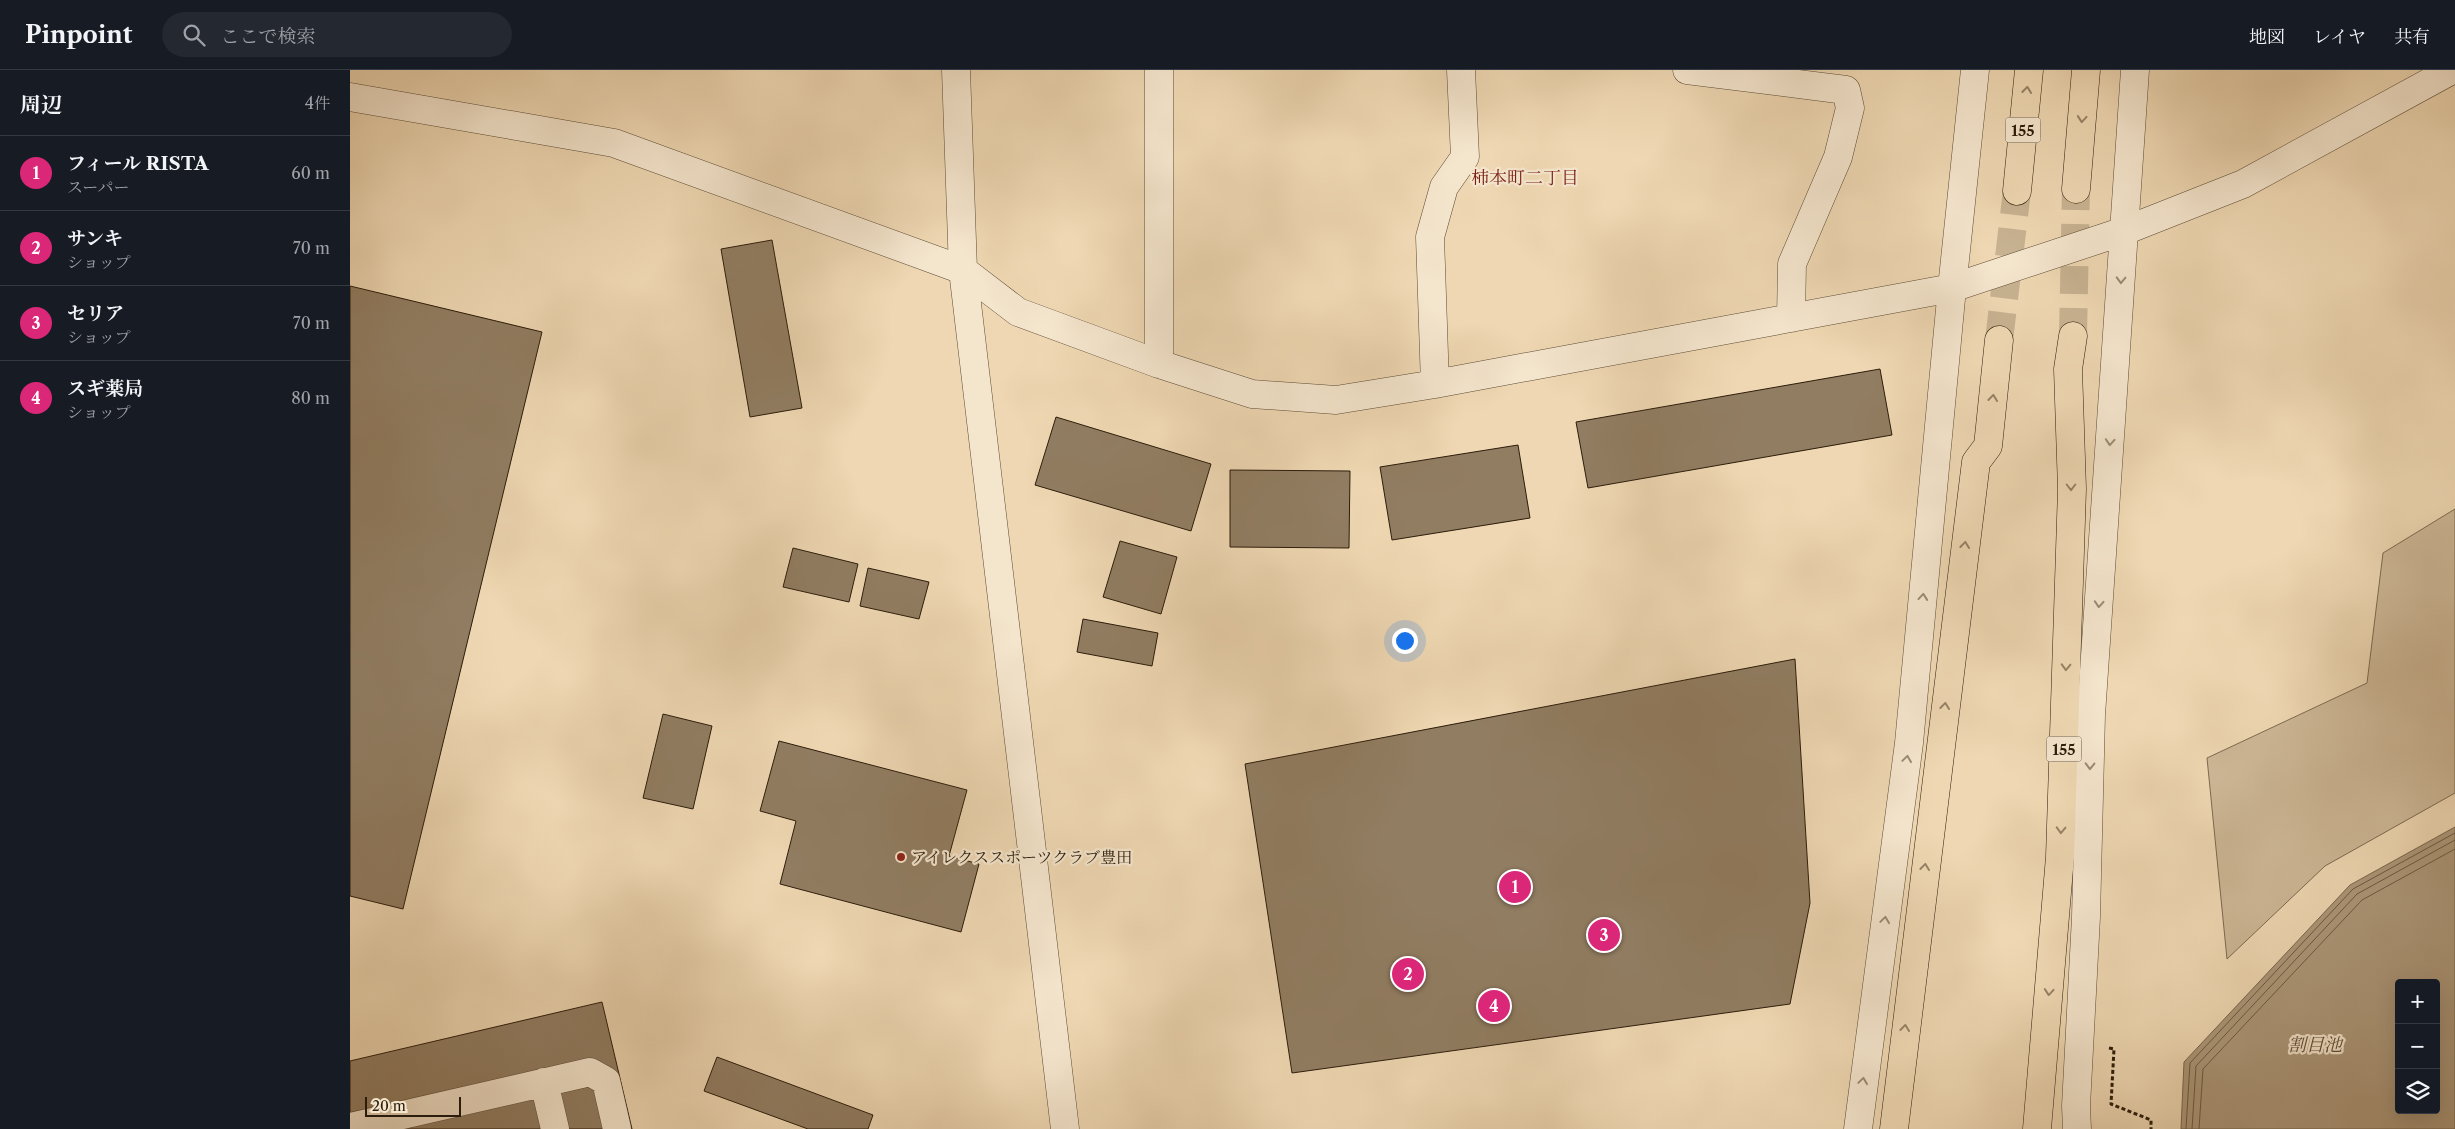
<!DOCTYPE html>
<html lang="ja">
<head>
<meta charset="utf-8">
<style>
  :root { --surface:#171b24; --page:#242831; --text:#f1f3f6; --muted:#9ea1a6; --line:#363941; --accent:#db2777 }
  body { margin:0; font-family:"Libre Caslon Text","Noto Serif JP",serif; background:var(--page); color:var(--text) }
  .controls { position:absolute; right:15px; bottom:15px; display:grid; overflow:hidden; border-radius:5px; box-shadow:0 5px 20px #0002 }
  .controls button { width:45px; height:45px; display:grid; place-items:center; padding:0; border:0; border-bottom:1px solid var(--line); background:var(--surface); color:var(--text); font:25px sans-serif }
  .scale { position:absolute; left:15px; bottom:12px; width:96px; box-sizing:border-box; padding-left:5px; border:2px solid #2c1c0b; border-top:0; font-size:14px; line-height:18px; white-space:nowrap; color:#2c1c0b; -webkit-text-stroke:4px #f4e5cd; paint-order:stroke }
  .you { position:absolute; left:1054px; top:570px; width:18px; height:18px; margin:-12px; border:4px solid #fff; border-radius:50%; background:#1a73e8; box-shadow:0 0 0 8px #1a73e833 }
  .badge { display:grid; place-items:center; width:32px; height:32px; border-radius:50%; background:var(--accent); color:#fff; font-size:16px; font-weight:700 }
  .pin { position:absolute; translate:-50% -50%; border:2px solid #fff; box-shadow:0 1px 5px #0006 }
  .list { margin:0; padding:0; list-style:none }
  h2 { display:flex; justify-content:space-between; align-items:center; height:65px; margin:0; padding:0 20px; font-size:21px }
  h2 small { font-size:16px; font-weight:400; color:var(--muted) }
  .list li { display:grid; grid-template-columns:32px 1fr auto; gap:15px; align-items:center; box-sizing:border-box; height:75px; padding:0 20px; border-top:1px solid var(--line) }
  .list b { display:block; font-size:19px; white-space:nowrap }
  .list p { margin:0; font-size:16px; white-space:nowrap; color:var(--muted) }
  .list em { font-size:16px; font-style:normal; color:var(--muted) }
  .icon { flex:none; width:28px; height:28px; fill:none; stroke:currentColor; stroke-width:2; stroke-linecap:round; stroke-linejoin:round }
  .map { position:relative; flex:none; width:2105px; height:1059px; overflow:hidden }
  header { display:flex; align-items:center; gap:30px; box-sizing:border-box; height:70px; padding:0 25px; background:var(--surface); border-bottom:1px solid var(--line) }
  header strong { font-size:24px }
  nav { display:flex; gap:28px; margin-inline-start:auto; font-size:18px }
  .search { width:350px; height:45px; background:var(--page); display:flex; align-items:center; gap:12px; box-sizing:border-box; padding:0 18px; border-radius:28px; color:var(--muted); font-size:19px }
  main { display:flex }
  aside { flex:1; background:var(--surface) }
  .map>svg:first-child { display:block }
  .green { fill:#cdb796; stroke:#7c6a50 }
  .water { fill:#ac9779; stroke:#79664d; fill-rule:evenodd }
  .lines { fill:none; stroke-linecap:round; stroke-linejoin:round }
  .shore { stroke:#6c5a42; stroke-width:1 }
  .building { fill:#917d62; stroke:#2c1c0b }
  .highway-tunnel { stroke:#c7b291; stroke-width:28; stroke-dasharray:28 14; stroke-linecap:butt }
  .minor-casing { stroke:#5c4b35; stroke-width:29 }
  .highway-casing { stroke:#2c1c0b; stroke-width:29 }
  .path { stroke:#2c1c0b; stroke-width:3; stroke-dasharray:4 2.5; stroke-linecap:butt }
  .minor { stroke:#f4e5cd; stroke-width:28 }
  .highway { stroke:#eed7b2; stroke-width:28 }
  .oneway { stroke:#978367 }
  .oneway2 { stroke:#9a8b76 }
  .poi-dot { fill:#8f2418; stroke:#f4e5cd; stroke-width:2 }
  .labels { text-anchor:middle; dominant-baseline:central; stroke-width:4.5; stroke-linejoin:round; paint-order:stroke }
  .shield { fill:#f4e5cd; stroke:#685845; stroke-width:1 }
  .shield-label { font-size:15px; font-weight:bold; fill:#2c1c0b }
  .poi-label { font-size:16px; fill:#2c1c0b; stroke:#f4e5cd; text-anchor:start }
  .neighbourhood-label { font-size:18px; fill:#7a1f14; stroke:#f4e5cd }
  .water-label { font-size:18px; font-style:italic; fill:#5f4d37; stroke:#f4e5cd }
</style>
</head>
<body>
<header>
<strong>Pinpoint</strong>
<div class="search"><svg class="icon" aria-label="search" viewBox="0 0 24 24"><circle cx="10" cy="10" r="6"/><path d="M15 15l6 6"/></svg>ここで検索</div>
<nav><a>地図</a><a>レイヤ</a><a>共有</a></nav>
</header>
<main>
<aside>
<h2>周辺<small>4件</small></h2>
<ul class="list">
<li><span class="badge">1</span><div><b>フィール RISTA</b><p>スーパー</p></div><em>60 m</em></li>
<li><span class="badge">2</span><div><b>サンキ</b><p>ショップ</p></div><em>70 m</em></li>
<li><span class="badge">3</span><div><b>セリア</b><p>ショップ</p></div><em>70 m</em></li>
<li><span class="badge">4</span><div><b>スギ薬局</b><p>ショップ</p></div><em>80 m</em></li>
</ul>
</aside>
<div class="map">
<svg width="2105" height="1059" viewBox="0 0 2105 1059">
  <rect width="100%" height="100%" fill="#eed7b2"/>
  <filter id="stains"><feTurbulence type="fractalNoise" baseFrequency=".004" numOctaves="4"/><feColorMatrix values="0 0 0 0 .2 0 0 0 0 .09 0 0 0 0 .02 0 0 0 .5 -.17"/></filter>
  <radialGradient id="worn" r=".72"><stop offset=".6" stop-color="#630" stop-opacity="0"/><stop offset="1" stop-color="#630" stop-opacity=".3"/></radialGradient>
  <path class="green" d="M2105,439v284l-130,73 -98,93 -20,-201 160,-75 16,-130z"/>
  <path class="water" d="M2105,757v302h-274l3,-67 166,-177zM2049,913h37v127h-37z"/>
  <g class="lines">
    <path class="shore" d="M1836,1059l4,-66 163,-174 102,-56
      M1842,1059l4,-63 161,-172 98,-54
      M1849,1059l4,-60 159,-169 93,-51"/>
  </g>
  <path class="building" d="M422,170l30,168 -52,9 -29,-168z
    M0,216l192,46 -139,577 -53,-13z
    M1530,299l12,66 -304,53 -12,-66z
    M706,347l155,47 -20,67 -156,-46z
    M1168,375l12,73 -138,22 -12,-73z
    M880,400l120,1 -1,77 -119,-1z
    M770,471l57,16 -16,57 -58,-17z
    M443,478l65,16 -9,38 -66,-15z
    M518,498l61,14 -10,37 -59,-13z
    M733,549l75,14 -6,33 -75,-14z
    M1445,589l15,244 -20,101 -498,69 -47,-309z
    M313,644l49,12 -19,83 -50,-11z
    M429,671l188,49 -18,66 30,8 -18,68 -181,-48 16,-63 -36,-10z
    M252,932l30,127h-282v-68z
    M367,987l156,58 -5,14h-60l-104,-38z"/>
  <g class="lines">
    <path class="highway-tunnel" d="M1723,266l3,-147
      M1649,270l18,-149"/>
    <defs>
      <path id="minor" d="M606,0l7,200 102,859
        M1337,0l159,20 4,18 -12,49 -46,107 -1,54
        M0,27l264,46 349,127 55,42 141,52 93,30 84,6 99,-16 517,-96 172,-57 119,-47 209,-114
        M809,294v-294
        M1085,314l-5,-147 14,-50 21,-30 -4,-87
        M194,1012l11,47
        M0,1057l240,-55 16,9 11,48
        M1508,1059l51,-386 43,-455 23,-218
        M1727,1059l-1,-23 10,-189 5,-202 44,-645"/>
      <path id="highway" d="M1726,119l10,-119
        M1667,121l12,-121
        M1544,1059l82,-667 12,-16 11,-106
        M1687,1059l23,-272 12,-368 -4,-120 5,-33"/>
    </defs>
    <use href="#minor" class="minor-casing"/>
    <use href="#highway" class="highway-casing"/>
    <path class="path" d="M1759,978l5,1 -3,55 40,16v9"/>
    <use href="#minor" class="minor"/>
    <use href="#highway" class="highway"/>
  </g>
  <defs><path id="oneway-chevron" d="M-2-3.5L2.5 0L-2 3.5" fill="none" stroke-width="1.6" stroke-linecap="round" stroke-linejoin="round" transform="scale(1.25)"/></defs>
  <g class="oneway">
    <use href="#oneway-chevron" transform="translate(1677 20) rotate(-84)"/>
    <use href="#oneway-chevron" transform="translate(1732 49) rotate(95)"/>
    <use href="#oneway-chevron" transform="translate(1643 328) rotate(-84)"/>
    <use href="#oneway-chevron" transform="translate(1721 417) rotate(90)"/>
    <use href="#oneway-chevron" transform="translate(1615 475) rotate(-83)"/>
    <use href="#oneway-chevron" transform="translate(1716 597) rotate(92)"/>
    <use href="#oneway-chevron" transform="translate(1595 636) rotate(-83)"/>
    <use href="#oneway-chevron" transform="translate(1711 760) rotate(92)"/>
    <use href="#oneway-chevron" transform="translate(1575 797) rotate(-83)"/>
    <use href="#oneway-chevron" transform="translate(1699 922) rotate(95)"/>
    <use href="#oneway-chevron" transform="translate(1555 958) rotate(-83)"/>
  </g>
  <g class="oneway2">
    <use href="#oneway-chevron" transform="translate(1771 210) rotate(92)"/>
    <use href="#oneway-chevron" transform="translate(1760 372) rotate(94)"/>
    <use href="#oneway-chevron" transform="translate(1573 527) rotate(-85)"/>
    <use href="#oneway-chevron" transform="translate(1749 534) rotate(94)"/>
    <use href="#oneway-chevron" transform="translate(1557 689) rotate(-82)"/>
    <use href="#oneway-chevron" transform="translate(1740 696) rotate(91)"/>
    <use href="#oneway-chevron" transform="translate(1535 850) rotate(-82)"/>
    <use href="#oneway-chevron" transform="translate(1513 1011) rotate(-82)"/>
  </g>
  <circle class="poi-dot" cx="551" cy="787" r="5"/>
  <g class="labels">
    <g class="shield">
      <rect x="1655.5" y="47.5" width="35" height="25" rx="4"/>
      <rect x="1696.5" y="666.5" width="35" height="25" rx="4"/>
    </g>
    <g class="shield-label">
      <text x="1673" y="60">155</text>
      <text x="1714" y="679">155</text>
    </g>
    <g class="poi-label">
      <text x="561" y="787">アイレクススポーツクラブ豊田</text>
    </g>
    <g class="neighbourhood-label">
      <text x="1175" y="108">柿本町二丁目</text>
    </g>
    <g class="water-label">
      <text x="1965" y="975">割目池</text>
    </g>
  </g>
  <rect width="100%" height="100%" filter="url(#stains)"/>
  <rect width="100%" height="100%" fill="url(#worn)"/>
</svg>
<div class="controls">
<button>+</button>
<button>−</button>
<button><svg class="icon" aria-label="layers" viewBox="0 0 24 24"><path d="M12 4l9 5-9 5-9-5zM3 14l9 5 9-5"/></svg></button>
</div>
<div class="scale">20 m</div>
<div class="you"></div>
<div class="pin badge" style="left:1165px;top:817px">1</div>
<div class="pin badge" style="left:1058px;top:904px">2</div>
<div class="pin badge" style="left:1254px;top:865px">3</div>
<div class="pin badge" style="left:1144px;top:936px">4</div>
</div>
</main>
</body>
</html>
